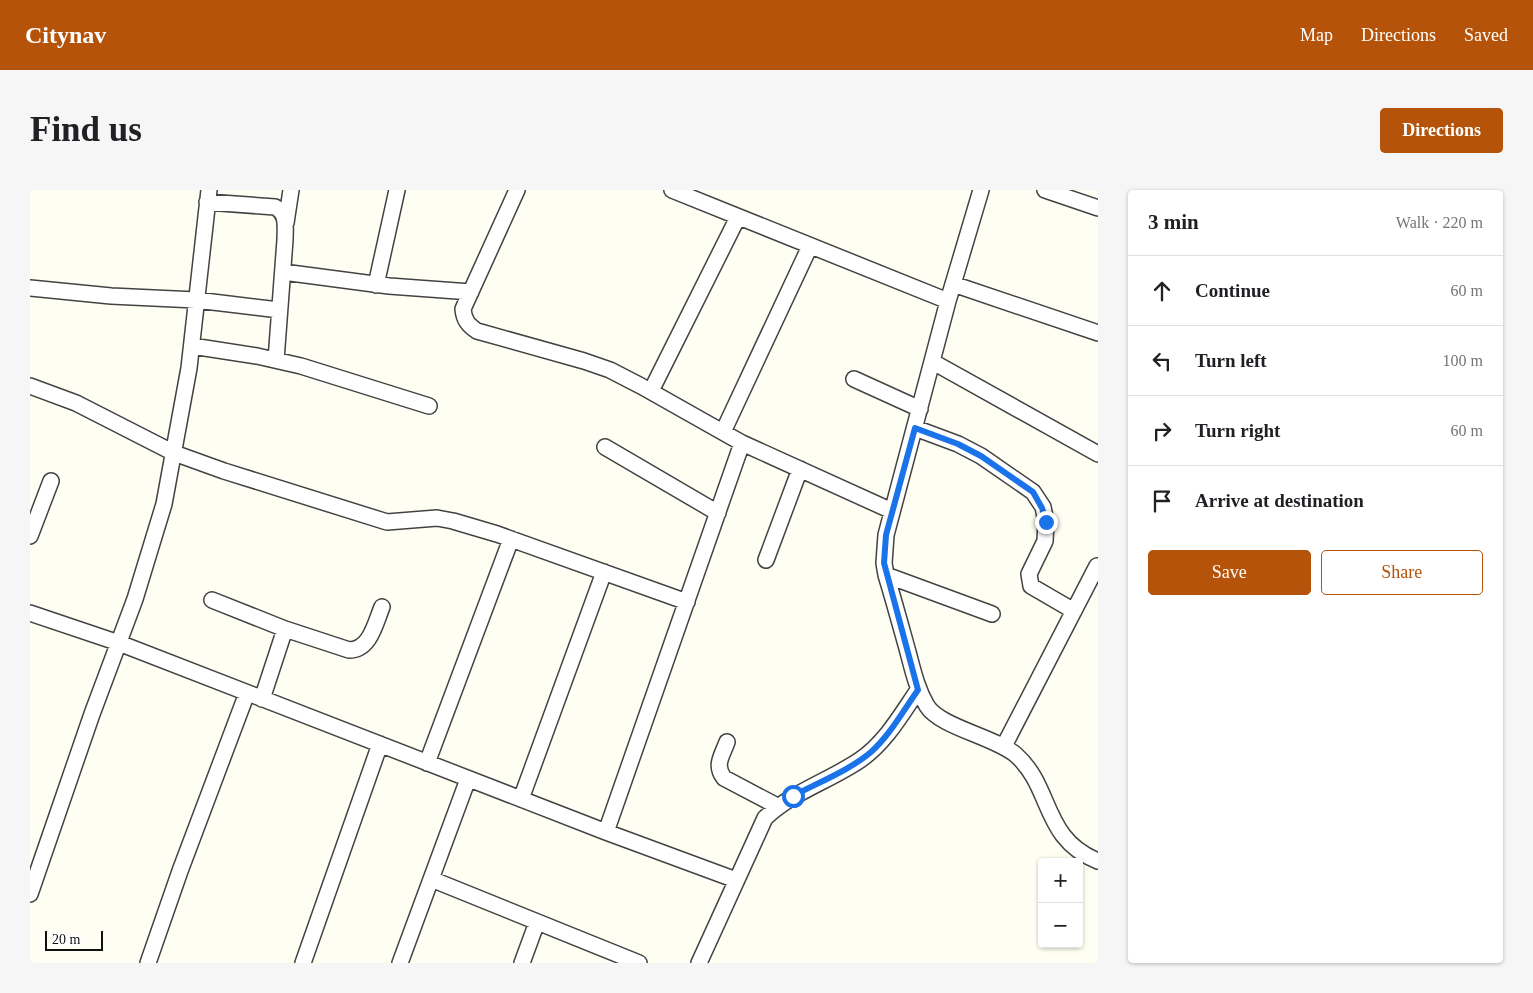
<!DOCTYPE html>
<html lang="en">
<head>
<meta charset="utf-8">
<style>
  :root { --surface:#fff; --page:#f6f6f6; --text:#202124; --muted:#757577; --line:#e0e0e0; --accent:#b45309 }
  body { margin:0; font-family:"Times New Roman",serif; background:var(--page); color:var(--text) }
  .controls { position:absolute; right:15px; bottom:15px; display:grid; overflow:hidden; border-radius:5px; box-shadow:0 1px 4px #0004 }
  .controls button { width:45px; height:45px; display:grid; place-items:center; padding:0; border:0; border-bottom:1px solid var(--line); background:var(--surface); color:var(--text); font:25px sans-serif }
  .scale { position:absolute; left:15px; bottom:12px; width:58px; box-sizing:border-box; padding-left:5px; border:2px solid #101010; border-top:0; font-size:14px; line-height:18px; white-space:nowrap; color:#101010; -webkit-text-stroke:4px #fff; paint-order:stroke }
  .stop { position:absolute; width:15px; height:15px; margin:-11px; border:4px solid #1a73e8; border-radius:50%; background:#fff }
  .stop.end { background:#1a73e8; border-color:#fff; box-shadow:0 1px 5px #0008 }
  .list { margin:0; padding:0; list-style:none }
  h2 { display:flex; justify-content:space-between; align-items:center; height:65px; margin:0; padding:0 20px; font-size:21px }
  h2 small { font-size:16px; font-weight:400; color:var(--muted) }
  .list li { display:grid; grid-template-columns:32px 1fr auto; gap:15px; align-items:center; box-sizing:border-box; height:70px; padding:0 20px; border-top:1px solid var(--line) }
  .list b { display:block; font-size:19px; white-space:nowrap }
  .list em { font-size:16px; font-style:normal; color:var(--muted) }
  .actions { display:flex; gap:10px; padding:15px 20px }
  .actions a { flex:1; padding:11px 0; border:1px solid var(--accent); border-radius:5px; text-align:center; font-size:18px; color:var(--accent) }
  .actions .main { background:var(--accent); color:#fff }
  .icon { flex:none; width:28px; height:28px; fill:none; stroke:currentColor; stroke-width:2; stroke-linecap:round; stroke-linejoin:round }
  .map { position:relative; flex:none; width:1068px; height:773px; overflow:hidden; border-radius:5px }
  header { display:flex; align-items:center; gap:30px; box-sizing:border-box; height:70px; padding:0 25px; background:var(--accent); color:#fff }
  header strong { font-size:24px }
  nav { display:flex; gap:28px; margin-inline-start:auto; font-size:18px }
  .intro { display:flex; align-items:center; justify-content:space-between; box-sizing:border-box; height:120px; padding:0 30px }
  h1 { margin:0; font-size:35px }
  .button { padding:12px 22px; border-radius:5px; background:var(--accent); color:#fff; font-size:18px; font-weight:700 }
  main { display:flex; gap:30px; padding:0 30px }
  aside { flex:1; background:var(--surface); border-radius:5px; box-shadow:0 1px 4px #0004 }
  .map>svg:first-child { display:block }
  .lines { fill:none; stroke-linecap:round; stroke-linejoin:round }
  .minor-casing { stroke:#434343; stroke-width:18 }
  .minor { stroke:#fff; stroke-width:15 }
  .route { stroke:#1a73e8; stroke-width:6 }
</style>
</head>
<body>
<header>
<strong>Citynav</strong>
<nav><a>Map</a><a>Directions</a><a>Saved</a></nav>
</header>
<div class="intro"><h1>Find us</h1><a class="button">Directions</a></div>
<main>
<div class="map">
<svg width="1068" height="773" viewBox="0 0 1068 773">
  <rect width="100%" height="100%" fill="#fffef2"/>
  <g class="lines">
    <defs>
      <path id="minor" d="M487,0l-54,119c1,11 5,16 14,22l107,30 26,9 31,16 101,57 150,68
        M642,0l276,111
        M951,0l-33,111 -62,234 -2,28 2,12c8,26 15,52 22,77 5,19 9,37 19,54 13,21 68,31 89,49 37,33 26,84 82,106
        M1015,0l53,18
        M177,12l68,5c13,6 10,21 10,33l-9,120
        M256,33l5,-33
        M253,82l106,14 82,6
        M923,94l145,49
        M346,95l21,-95
        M0,98l81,8 85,4 83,10
        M162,156l65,10 44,10 128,40
        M903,172l165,92
        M824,189l66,30
        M0,196l46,17 98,50 50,18 163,51 50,-4 16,3 44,13 190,68
        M621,201l87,-174
        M885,238l43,16 23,12 52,36 10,15 3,15 -1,19 -16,33 2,12 43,25
        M693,242l87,-186
        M575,257l113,66
        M0,346l21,-55
        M736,370l34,-91
        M856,385l106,39
        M182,410l73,29
        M0,423l89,30 487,189 130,48
        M232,509l23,-70 64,21c21,0 26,-26 33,-43
        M697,552c-5,14 -13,23 -3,36l53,28
        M974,556l93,-180
        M397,573l84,-224
        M491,609l83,-227
        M576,642l136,-389
        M401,689l208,84
        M0,704l62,-180 43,-115 29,-95 25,-136 20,-178
        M118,773l32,-92 67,-178
        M273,773l77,-219
        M370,773l68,-184
        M492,773l15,-41
        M669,773l66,-145c27,-26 64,-37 95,-58 25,-17 41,-45 58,-70"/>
    </defs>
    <use href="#minor" class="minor-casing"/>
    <use href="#minor" class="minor"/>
  </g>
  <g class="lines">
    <path class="route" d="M763,606c24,-13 57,-26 78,-44 19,-17 32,-41 47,-62l-34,-127 2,-28 29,-107 43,16 23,12 52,36 9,16 4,14"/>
  </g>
</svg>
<div class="controls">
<button>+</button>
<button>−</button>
</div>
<div class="scale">20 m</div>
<div class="stop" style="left:763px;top:606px"></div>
<div class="stop end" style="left:1016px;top:332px"></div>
</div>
<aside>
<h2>3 min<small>Walk · 220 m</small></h2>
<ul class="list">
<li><svg class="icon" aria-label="ahead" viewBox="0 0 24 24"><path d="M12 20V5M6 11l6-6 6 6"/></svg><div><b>Continue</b></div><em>60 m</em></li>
<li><svg class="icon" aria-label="left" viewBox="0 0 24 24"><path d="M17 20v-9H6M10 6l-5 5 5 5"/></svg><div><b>Turn left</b></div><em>100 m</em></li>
<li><svg class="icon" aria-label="right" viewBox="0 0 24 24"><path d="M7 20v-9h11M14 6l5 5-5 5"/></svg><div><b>Turn right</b></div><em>60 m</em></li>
<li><svg class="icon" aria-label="arrive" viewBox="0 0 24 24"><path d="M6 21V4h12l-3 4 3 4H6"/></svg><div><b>Arrive at destination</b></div></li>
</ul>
<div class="actions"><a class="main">Save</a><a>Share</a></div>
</aside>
</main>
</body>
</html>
